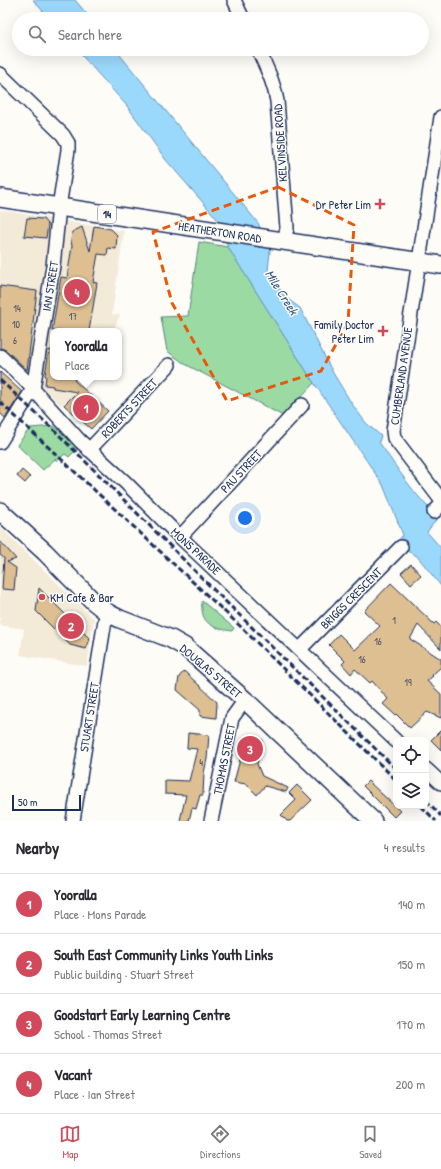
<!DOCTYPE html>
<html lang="en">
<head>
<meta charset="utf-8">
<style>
  :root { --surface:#fff; --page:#f2f2f3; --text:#2b2b33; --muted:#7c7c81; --line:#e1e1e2; --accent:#d1495b }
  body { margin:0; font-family:"Patrick Hand",sans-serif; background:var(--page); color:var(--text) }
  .controls { position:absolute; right:12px; bottom:12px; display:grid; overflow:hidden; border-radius:8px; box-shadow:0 4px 16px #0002 }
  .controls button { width:36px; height:36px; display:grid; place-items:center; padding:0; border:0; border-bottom:1px solid var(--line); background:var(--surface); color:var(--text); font:20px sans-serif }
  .scale { position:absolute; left:12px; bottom:10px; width:69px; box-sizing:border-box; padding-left:4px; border:2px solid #1b2f5e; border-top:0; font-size:11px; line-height:14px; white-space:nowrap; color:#1b2f5e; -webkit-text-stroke:3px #fdfcf7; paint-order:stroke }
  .you { position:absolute; left:245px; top:518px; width:14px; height:14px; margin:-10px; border:3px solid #fff; border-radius:50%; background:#1a73e8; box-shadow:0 0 0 6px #1a73e833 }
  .badge { display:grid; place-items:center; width:26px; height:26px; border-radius:50%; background:var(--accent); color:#fff; font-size:13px; font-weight:700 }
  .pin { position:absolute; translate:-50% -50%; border:2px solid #fff; box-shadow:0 1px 4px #0006 }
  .popup { position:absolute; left:50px; top:328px; width:72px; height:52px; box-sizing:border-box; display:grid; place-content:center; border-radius:8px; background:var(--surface); filter:drop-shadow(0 1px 3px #0005); font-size:13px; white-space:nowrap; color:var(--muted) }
  .popup b { font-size:15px; color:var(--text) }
  .popup::after { content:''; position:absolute; left:50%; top:100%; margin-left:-8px; border:8px solid transparent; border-top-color:var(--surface) }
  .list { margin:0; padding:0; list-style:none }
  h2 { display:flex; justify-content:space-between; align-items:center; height:52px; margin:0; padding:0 16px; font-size:17px }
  h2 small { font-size:13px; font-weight:400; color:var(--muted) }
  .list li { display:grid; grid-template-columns:26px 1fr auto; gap:12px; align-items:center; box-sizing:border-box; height:60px; padding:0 16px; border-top:1px solid var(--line) }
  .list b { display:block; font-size:15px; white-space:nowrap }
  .list p { margin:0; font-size:13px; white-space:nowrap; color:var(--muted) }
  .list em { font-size:13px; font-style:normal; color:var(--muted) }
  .icon { flex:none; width:22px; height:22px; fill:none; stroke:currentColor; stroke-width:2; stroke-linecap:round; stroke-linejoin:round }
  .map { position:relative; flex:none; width:441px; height:821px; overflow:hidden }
  .search { position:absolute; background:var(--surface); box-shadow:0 4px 16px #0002; left:12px; right:12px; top:12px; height:44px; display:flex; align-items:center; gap:10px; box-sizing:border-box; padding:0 14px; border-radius:22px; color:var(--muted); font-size:15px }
  .sheet { height:292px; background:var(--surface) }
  nav { display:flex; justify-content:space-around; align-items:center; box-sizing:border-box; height:56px; border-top:1px solid var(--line); background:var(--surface); font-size:11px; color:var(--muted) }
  nav a { display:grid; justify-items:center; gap:2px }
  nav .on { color:var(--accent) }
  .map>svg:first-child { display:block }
  .built { fill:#f3ead8 }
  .green { fill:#9bdaa3; stroke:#5b8480 }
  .water { fill:#9bd9fc; stroke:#6895bd }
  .building { fill:#ddbf91; stroke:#1b2f5e }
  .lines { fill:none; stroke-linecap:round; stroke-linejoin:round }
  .minor-casing { stroke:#1b2f5e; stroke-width:16 }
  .major-casing { stroke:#1b2f5e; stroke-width:20 }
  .minor { stroke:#fdfcf7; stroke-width:13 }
  .major { stroke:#fdfcf7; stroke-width:17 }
  .rail { stroke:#1b2f5e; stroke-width:3; stroke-dasharray:6 3; stroke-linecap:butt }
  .marked { fill:none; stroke:#e8590c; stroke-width:3; stroke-dasharray:8 5; stroke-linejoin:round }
  .poi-dot { fill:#d1495b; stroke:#fdfcf7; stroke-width:1.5 }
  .labels { text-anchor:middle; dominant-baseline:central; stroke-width:3; stroke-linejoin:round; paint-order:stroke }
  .number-label { font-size:10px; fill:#4c536b }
  .shield { fill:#fdfcf7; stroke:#5f6c8c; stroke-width:1 }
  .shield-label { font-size:11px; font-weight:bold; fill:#1b2f5e }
  .street-label { font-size:12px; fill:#1b2f5e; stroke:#fdfcf7 }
  .poi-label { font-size:12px; fill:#1b2f5e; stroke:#fdfcf7; text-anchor:end }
  .water-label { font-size:13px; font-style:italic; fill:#3b5a86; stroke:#fdfcf7 }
</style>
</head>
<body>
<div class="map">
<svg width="441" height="821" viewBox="0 0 441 821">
  <rect width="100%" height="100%" fill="#fdfcf7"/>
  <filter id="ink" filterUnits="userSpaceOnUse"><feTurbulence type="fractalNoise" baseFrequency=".025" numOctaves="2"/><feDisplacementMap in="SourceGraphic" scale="8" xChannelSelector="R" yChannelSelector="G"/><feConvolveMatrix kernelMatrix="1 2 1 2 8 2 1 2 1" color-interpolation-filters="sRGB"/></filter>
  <g filter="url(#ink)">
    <path class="built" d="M0,210l124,21 -12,83 8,1 -7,16h-60v46h37l-28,29 -62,-58z
      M0,527l94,92 -7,47 -67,-11 4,-26 -24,-4z"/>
    <path class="green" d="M199,242l29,5 86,136 -31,33 -98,-52 -18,-13 -6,-34 27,-1z
      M54,426l24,22 -9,9 -4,-3 -8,7 -2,-2 -12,11 -26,-25 13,-17z
      M202,601l32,27 -2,3c-21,-3 -32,-8 -30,-30z"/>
    <path class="water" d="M33,0h42l16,19h-41z
      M76,49h39l143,174 12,28 -2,20 17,26 15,11 33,65 19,31 14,19 15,13 -2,6c18,26 35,53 59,75l-11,15 14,16v38l-24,-30 -12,-6 -8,-8 6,-7 -20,-50 -69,-102 -78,-123 -8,-13 -11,-28 -5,-6 -46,-53 -39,-54z"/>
    <path class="building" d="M27,218l16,1 5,6 -2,13 -22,-2z
      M94,226l17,3 6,6 -1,14 -8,-1 -1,7 -9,-1 -5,28 4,1 -8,48h-37l9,-54 6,1 5,-32 -1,-5 1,-9 10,-5 8,24z
      M0,286l37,5 -10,79 -21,-20 -6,-2z
      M49,350l4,1v26h24l-3,3 34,31 -17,18 -27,-24 13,-13 -24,-4v-2l-8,-1 1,-9 -1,-1z
      M0,372l22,20 -17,26 -5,-5z
      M22,470l8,7 -5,6 -8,-7z
      M0,541l16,18 -9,3 9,6 -2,22 -12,-1 2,-31 -4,-3z
      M411,564l10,11 -10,9 -10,-11z
      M391,583l43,41 2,-2 5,5v22l-23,-24 -8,14 31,20v8l-9,8 1,1 -6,5 14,13v24l-14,-6 -17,16 -14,-14 -1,1 -12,-11 5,-5 -16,-18 -2,2 -15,-14 -4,5 -9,-10 3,-3 -16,-16 10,-11 16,16 25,-24 -16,-15z
      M39,588l51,51 -4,10 -16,-4 -34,-34z
      M184,671l33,31 -1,16 -16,-2v-6l-23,-20 2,-13z
      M441,730v20l-10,-10z
      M188,733l21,2 -2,24 -3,14 -1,22h-3l-4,14 -4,-1 -3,13h-4l-5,-1 6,-25 -21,-1v-14l24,1 8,-32 -10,-1z
      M246,737l17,3 -6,24 5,12 26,12 -2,4 -21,-6 -8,9 -11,-11 -12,-2z
      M368,781l32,30 -6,6 -31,-31z
      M297,785l15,15 -22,21h-3l-6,-6 15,-15 -7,-7z"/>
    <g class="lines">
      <defs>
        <path id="minor" d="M234,0l9,19
          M258,49c8,18 16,33 19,52l10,127 -3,14
          M0,74l63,61 5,8v7l-9,57 -6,59 -20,123 -33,53
          M441,117l-48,314 1,7 47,62
          M0,356l23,22 57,63 45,41 55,55 216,204
          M89,450l80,-85
          M434,512l7,-7
          M180,537l122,-132
          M300,649l101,-102
          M426,769l15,14
          M73,821l32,-201 3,-7
          M211,821l21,-103 13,-18"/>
        <path id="major" d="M0,198l441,67
          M0,511l45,41 48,49 15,12 12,6 51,20 14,8 60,53 128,121"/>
      </defs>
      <use href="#minor" class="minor-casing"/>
      <use href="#major" class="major-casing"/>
      <use href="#minor" class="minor"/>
      <use href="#major" class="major"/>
      <path class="rail" d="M0,380l56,52 158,158 182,179
        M0,402l239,223 157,155
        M426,800l15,16
        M421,806l15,15"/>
    </g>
  </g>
  <path class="marked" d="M278,187l76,38 -6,98 -27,48 -94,30 -55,-98 -19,-71z"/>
  <g class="poi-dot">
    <path d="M378 198h4v4h4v4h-4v4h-4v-4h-4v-4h4z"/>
    <path d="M381 325h4v4h4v4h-4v4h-4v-4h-4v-4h4z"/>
    <circle cx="42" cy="597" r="4"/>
  </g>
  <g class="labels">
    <g class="number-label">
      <text x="17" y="308">14</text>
      <text x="73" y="316">17</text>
      <text x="16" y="324">10</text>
      <text x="15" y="340">6</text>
      <text x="394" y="620">1</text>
      <text x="378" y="641">16</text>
      <text x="362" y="659">16</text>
      <text x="408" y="682">19</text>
      <text x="201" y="762">4</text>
    </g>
    <rect class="shield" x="98" y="205" width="18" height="18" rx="3"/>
    <g class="shield-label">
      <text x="107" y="214">14</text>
    </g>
    <g class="street-label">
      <text transform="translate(280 143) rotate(-94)">KELVINSIDE ROAD</text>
      <text transform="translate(220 232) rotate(9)">HEATHERTON ROAD</text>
      <text transform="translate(50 286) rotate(-81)">IAN STREET</text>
      <text transform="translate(401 376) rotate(-82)">CUMBERLAND AVENUE</text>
      <text transform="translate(129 408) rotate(-47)">ROBERTS STREET</text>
      <text transform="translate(241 471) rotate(-47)">PAU STREET</text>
      <text transform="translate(196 551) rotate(43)">MONS PARADE</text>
      <text transform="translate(351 598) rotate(-45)">BRIGGS CRESCENT</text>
      <text transform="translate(211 671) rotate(40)">DOUGLAS STREET</text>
      <text transform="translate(89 717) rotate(-81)">STUART STREET</text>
      <text transform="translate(224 759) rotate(-79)">THOMAS STREET</text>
    </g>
    <g class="poi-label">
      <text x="371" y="204">Dr Peter Lim</text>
      <text x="374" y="324">Family Doctor<tspan x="374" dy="14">Peter Lim</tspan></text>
      <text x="50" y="597" text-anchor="start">KM Cafe &amp; Bar</text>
    </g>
    <g class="water-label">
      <text transform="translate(282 292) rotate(58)">Mile Creek</text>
    </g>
  </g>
</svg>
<div class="controls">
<button><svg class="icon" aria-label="locate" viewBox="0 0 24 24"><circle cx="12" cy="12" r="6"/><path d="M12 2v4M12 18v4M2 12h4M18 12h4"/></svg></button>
<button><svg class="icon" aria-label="layers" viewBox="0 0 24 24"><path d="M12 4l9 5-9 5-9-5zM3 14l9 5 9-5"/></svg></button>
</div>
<div class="scale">50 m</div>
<div class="you"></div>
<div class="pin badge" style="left:86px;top:408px">1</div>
<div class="popup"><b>Yooralla</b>Place</div>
<div class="pin badge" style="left:71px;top:626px">2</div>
<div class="pin badge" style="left:250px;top:749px">3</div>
<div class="pin badge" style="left:77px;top:292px">4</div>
<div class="search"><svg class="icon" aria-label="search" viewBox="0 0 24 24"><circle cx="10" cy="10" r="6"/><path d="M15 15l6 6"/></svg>Search here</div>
</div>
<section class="sheet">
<h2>Nearby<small>4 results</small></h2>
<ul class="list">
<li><span class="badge">1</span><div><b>Yooralla</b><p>Place · Mons Parade</p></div><em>140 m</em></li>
<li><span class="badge">2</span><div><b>South East Community Links Youth Links</b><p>Public building · Stuart Street</p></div><em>150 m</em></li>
<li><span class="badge">3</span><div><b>Goodstart Early Learning Centre</b><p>School · Thomas Street</p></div><em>170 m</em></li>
<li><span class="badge">4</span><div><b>Vacant</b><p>Place · Ian Street</p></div><em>200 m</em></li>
</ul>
</section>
<nav>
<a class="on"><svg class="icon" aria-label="map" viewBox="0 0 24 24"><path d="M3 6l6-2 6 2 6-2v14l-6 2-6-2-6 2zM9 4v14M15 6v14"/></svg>Map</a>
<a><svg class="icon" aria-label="directions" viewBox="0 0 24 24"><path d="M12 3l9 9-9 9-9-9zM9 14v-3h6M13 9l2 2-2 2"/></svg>Directions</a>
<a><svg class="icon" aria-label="saved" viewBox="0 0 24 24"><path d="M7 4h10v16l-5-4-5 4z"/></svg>Saved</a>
</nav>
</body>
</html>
